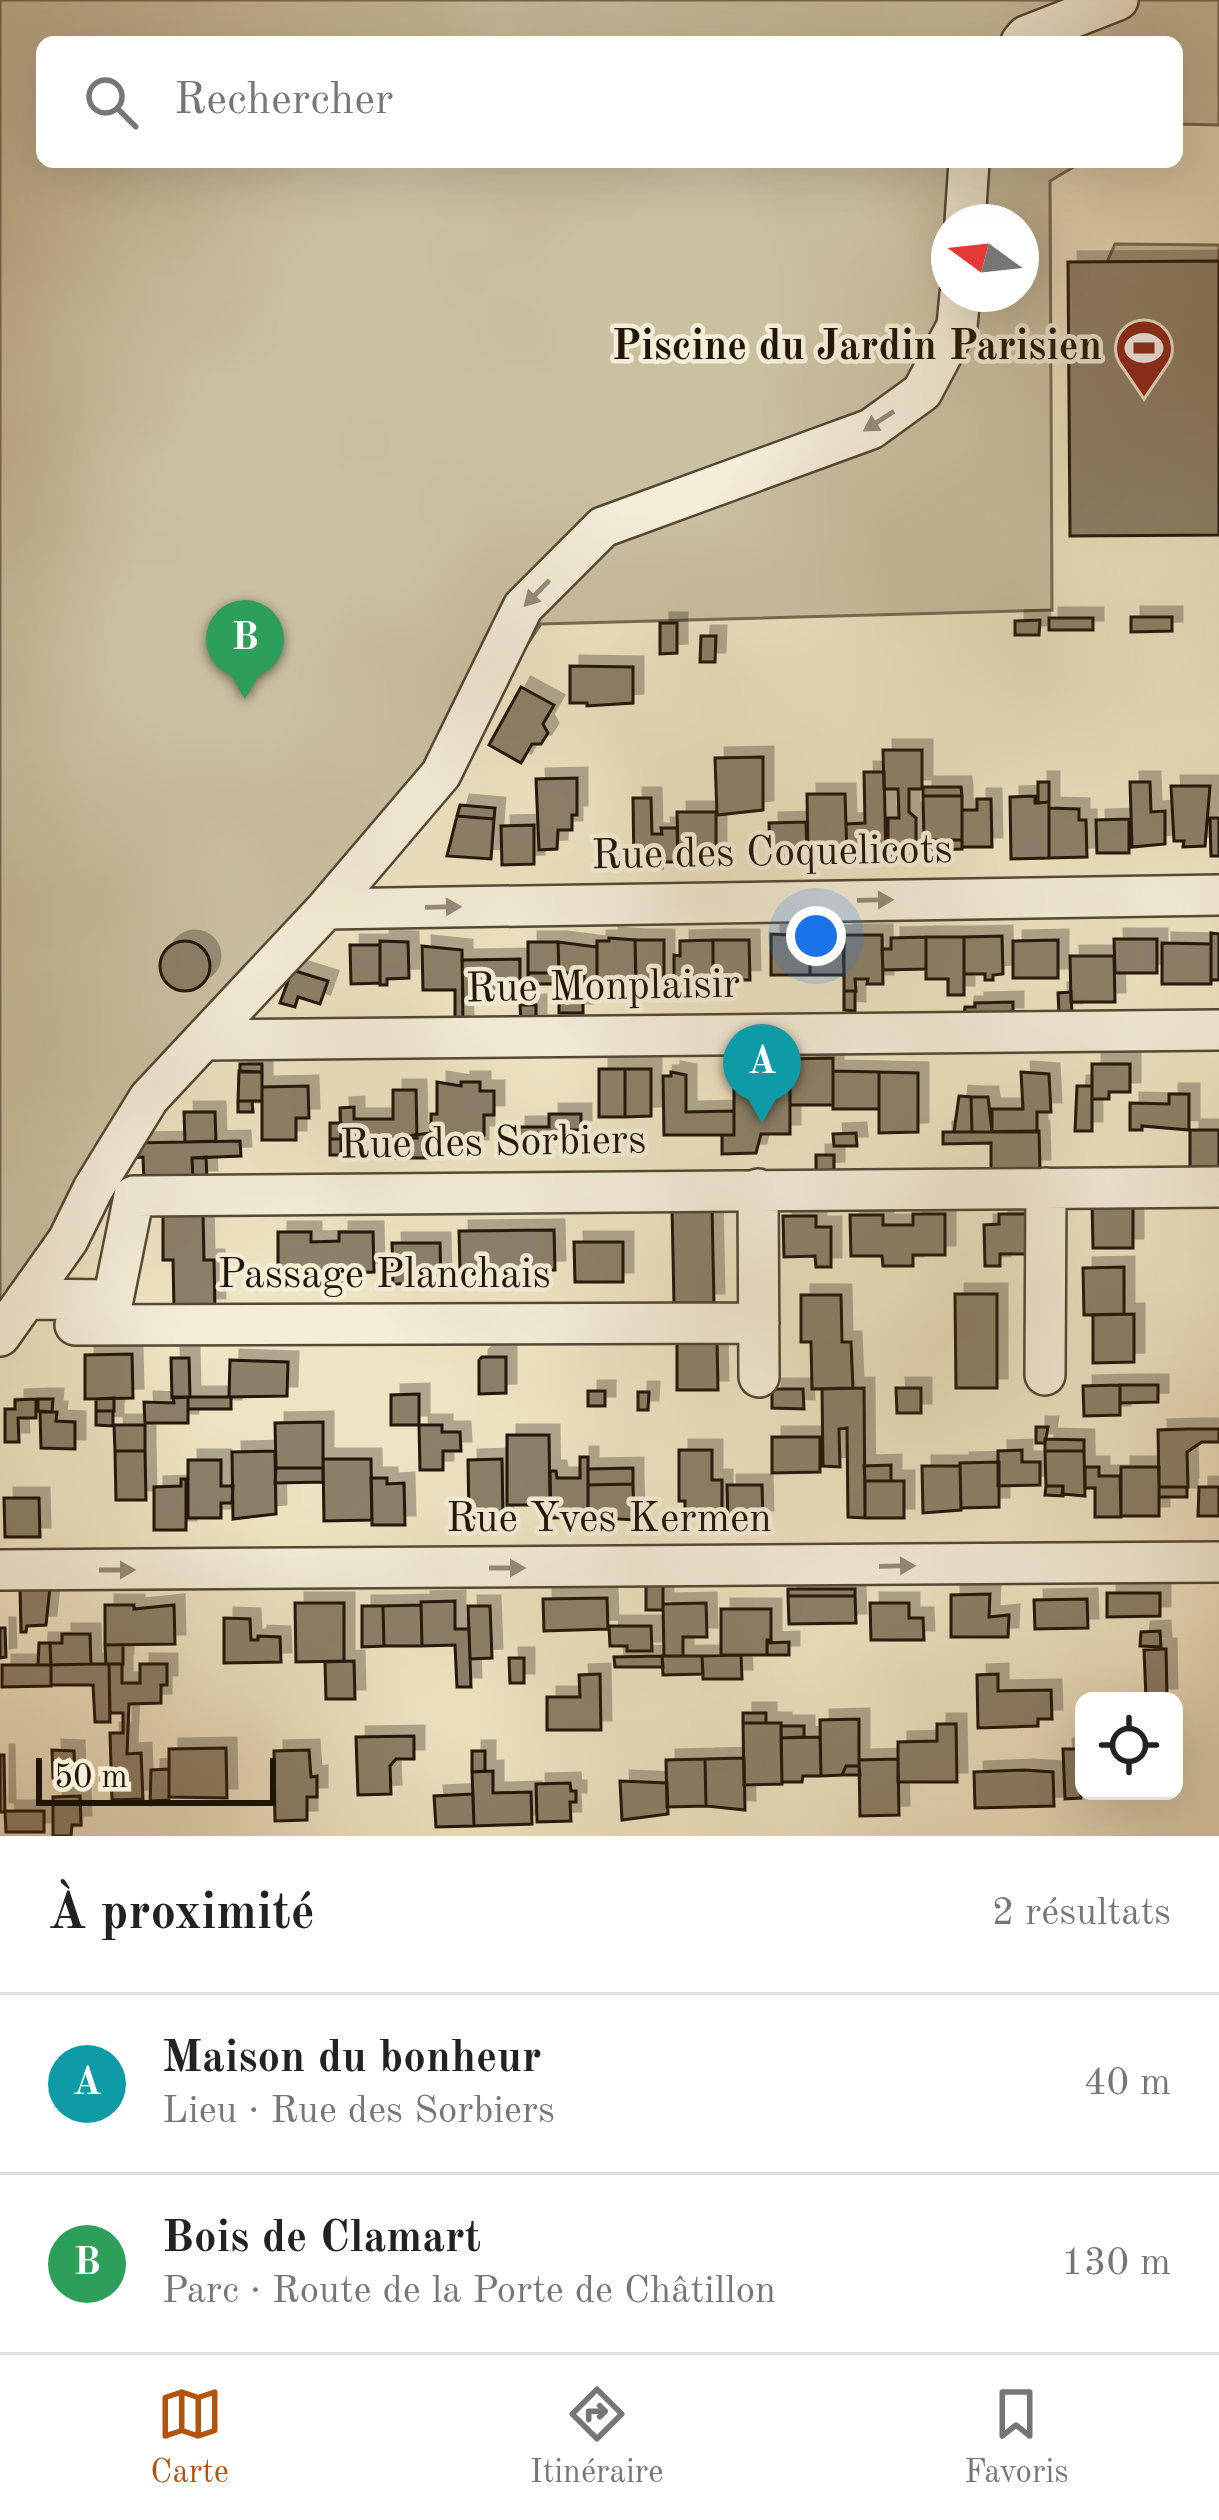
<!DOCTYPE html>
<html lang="fr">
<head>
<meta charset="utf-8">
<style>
  :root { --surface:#fff; --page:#f6f6f6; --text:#222; --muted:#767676; --line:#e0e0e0; --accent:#b45309 }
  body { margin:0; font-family:"Old Standard TT",serif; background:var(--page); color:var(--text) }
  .controls { position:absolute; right:36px; bottom:36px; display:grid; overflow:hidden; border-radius:18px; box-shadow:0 12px 48px #0002 }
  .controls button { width:108px; height:108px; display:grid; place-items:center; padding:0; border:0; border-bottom:3px solid var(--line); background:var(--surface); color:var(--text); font:60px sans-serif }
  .compass { position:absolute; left:931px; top:204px; width:108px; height:108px; border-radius:50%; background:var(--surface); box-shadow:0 12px 48px #0002; rotate:285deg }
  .scale { position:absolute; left:36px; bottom:30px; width:240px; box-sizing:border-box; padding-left:12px; border:6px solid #211508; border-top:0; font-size:33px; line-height:42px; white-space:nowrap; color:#211508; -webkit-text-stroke:9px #f4edd7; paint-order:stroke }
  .you { position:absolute; left:816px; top:936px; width:42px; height:42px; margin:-30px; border:9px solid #fff; border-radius:50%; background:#1a73e8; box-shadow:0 0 0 18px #1a73e833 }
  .badge { display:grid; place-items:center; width:78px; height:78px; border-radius:50%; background:var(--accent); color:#fff; font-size:39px; font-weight:700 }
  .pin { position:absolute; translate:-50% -99px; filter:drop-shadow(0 3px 6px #0008) }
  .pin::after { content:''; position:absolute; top:63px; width:42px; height:36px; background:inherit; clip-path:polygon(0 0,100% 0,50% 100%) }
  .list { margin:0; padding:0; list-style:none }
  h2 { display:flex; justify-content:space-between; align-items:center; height:156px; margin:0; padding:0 48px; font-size:51px }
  h2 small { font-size:39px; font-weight:400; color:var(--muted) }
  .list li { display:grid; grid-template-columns:78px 1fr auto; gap:36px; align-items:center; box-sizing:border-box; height:180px; padding:0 48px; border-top:3px solid var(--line) }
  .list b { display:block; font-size:45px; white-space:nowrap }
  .list p { margin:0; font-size:39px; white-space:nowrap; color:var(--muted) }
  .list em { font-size:39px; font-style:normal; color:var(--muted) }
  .icon { flex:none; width:66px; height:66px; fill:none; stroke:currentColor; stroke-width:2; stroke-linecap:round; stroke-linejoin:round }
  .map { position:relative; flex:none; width:1219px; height:1836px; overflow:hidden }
  .search { position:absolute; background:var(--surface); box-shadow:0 12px 48px #0002; left:36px; right:36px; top:36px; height:132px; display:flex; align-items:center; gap:30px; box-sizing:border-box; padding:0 42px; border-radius:18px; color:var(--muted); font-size:45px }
  .sheet { height:516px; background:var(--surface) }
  nav { display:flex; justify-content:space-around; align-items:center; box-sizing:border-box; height:168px; border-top:3px solid var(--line); background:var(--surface); font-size:33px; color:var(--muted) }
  nav a { display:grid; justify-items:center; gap:6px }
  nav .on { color:var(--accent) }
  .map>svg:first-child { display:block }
  .green { fill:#cbc0a2; stroke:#766a55; stroke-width:3; fill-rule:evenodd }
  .building { fill:#8c8069; stroke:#211508; stroke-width:3; filter:url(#shadow) }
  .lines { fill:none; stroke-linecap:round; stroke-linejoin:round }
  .minor-casing { stroke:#544836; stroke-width:44 }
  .minor { stroke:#f4edd7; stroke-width:39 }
  .oneway { fill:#958c7a }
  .labels { text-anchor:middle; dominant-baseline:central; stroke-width:9; stroke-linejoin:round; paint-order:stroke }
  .poi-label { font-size:42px; font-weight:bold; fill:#211508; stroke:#f4edd7; text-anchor:end }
  .street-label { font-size:42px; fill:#211508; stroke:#f4edd7 }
</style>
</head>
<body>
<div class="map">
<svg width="1219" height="1836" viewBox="0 0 1219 1836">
  <defs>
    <filter id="shadow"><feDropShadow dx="10" dy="-10" stdDeviation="0" flood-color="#0004"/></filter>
  </defs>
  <rect width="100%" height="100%" fill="#eee3c2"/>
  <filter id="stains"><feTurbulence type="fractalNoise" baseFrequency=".00167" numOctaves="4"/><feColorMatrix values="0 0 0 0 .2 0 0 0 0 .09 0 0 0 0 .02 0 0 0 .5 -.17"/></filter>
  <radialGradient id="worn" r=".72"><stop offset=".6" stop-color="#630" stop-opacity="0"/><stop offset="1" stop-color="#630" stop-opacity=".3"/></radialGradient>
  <path class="green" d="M0,0h1219v125l-42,-1v-82h-1135v120h1040l-32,19 2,429 -511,14 -100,150 -292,324 -149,236zM949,222h72v72h-72z
    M1115,244l104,1v16l-112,1z"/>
  <path class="building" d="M1219,261v274l-149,1 -2,-274z
    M1131,617h41v14l-41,1z
    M1049,618h44v12h-44z
    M1040,620l-1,15h-24v-14z
    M660,623h17v30l-17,1z
    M701,636h15l-1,26h-15z
    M570,666l63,1v36l-46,3v-3h-17z
    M521,687l33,18 -11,19 5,9 -7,11h-9l-11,19 -32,-18z
    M883,750h39v39h-13v23l7,6v37h-28v-37h11l-1,-29h-14z
    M763,757v53l-46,5 -2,-57z
    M864,772h20l2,86 -39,-1 -1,-33 19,-1z
    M577,778v37h-5v15h-14l-1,19 -18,1 -3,-71z
    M1038,782h11v20l-11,1z
    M1130,782h20l1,30 14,-1v33l-33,3z
    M1171,786h39l-5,60 -22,1 1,-6h-10z
    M923,787h38l1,9h-39z
    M807,794h38l2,63 -39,1z
    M923,796h39v44h-38z
    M1035,796v7l14,-1v56l-38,1 -1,-62z
    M633,798h18l1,36h10l-1,-6h16l1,34h-15l-1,6h-28z
    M977,799h14l1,48h-30v-37h15z
    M460,805l35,3 -1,11 -37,-3z
    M1049,808l30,1v11h7l1,37 -38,1z
    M677,812h39v46l-38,-1z
    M457,816l37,3 -3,40 -44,-3z
    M1210,818h9v38h-8z
    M1129,819v34h-32l-1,-33z
    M806,822l1,35h-37l-1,-34z
    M534,825v39l-32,1 -1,-39z
    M924,840h38v9l-38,1z
    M1211,933l8,1v46h-8z
    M771,934l39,2v39h-39z
    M844,935h38l1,49h-16l1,-5h-13l1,12h-12z
    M810,936h33l1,39h-34z
    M1002,936l1,38 -10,1v5h-8v-6h-21v-37z
    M926,937h38v58h-16v-16h-22z
    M926,937v32l-43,1 -1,-21h9v-11z
    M609,938l26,2 1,39h-39v-38h12z
    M1114,939h43v34h-42z
    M635,940h29v51l-28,4z
    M713,940v43l-33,1v-5h-6v-24l6,1v-15z
    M713,940h36l1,40h-37z
    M1058,940v38h-45v-37z
    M380,941l28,1 1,36 -22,1v6h-7z
    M160 966a25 25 0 1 1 50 0a25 25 0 1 1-50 0Z
    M528,942h30l1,31h-31z
    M558,942l39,5v34h-13v-8h-25z
    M1162,943l49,1v40h-49z
    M350,945h30v38l-29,1z
    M422,946l40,4 1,74 -8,1v-35h-32z
    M1070,956h44l1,46h-44z
    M520,959v41l-57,1 -1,-41z
    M292,970l36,11 -8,23 -22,-7 -3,10 -15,-4z
    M528,973h31v11h-31z
    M583,983v30h-24v-30z
    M844,991h11v20l-11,-1z
    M1071,992l1,21h-13l-1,-20z
    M1013,1002v15h-49l1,-10h10v-4z
    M520,1005h16v18h-15z
    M833,1058v47h-43v-46z
    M240,1064h22v8h-22z
    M1092,1064h38v28h-21v7h-17z
    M599,1069h26v48h-26z
    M625,1069h26v47l-26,1z
    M239,1071l23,1v29h-24z
    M833,1071l46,1v37h-46z
    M671,1072l15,3v37l48,-1v24h-70l-1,-59h8z
    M879,1072l39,1v59l-39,1z
    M1021,1072l28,2 2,38h-14v20h-45v-23h31z
    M790,1081v53h-29l-5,19 -34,1v-19h12v-53h26v5z
    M437,1082l24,4v-4h19v9h14v24h-10v20h-6v14h-28v-8h-25l1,17h-37v-20l42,-5v-19h6z
    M308,1086l1,32h-13v22h-34v-53z
    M1077,1086h15v45h-17z
    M393,1090h23l1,48 -76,1 -1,-31 14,-1v12h39z
    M1169,1094h20v36l-47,-4v4h-12v-27l39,1z
    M959,1096l12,1 1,35h-18z
    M971,1097h17l4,35h-20z
    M238,1101h14l1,11h-15z
    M184,1112h31l1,29 -31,1z
    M549,1114h32v16h-15l-1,7h-49v-10h33z
    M330,1123h11v16h-11z
    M1190,1130h29v37h-29z
    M1039,1131l1,38 -49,1v-27l-48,1v-12z
    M856,1133l1,13h-23l-1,-12z
    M330,1139h11v16h-11z
    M240,1141l1,15 -49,2 1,22 -49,1 -1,-24 -17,1 6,-15z
    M816,1155h18v16l-18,1z
    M206,1157l1,23h-14l-1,-22z
    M1133,1200v48h-40l-1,-47z
    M712,1206l2,97h-40l-2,-96z
    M163,1213h40l1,47h10l1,48h-41l-1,-48h-10z
    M913,1214h32v41h-32v11h-30l-1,-10h-31l-1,-41h33v10h30z
    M999,1214h33v40h-32v12h-15l-1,-41 15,-1z
    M783,1216h33v11h15v40h-15l-1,-11 -31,1z
    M554,1230l1,40 -95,1 -1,-40z
    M278,1232h33v10l28,-1v-9h34l1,40 -33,1v9l-31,1v-10h-32z
    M574,1242h49v40h-48z
    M392,1243h48l1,40 -48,1z
    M1124,1267v47l-40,1 -1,-47z
    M955,1294h42v94h-41z
    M801,1295h40l1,47h9l2,46 -41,1 -1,-47h-10z
    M1134,1314v48l-41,1v-48z
    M677,1342h40l1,48h-41z
    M132,1354l1,44 -48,1v-44z
    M482,1357h24v36l-27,1v-34z
    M171,1358h18l1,39 -18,1z
    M230,1360l58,2 -1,34 -58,1z
    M1120,1385h38v17l-38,1z
    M1120,1385v30l-36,1 -1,-30z
    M864,1388l1,130 -17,-1 -1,-89 -8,1 1,38 -17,-1 -1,-77z
    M896,1388h25v25h-24z
    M772,1389h31l1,20 -32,-1z
    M588,1391h17v15h-17z
    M638,1392h11l-1,18h-10z
    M419,1394v31h-28v-30z
    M173,1397h15v26h-43l-1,-21 30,1z
    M188,1397h43v12h-43z
    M114,1398v13h-18v-12z
    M36,1399v19h-18l1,24h-14v-33h10v-9z
    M38,1399h15l-1,13 -14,-1z
    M96,1411h17v15l-17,-1z
    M40,1412h17l-1,9 19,1v27l-34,-1z
    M323,1422v46h-47l-1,-45z
    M114,1425h31v26h-30z
    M419,1425h23v7h18l1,19h-18v19h-23z
    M1036,1427h12l-3,16h-9z
    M1187,1429h32v13h-17l-15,10 1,35h-29l-1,-57z
    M507,1435h42l1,70h-43z
    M772,1437h48v35l-48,1z
    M1045,1439l39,1v11h-39z
    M679,1450h33v30h10v40l-37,-1v-18h-6z
    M1022,1450v12h18v23l-42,1v-35z
    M115,1451h30l1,49h-30z
    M275,1451l1,63 -43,5 -1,-67z
    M1045,1451h39l1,45 -23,-2 1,-8h-17z
    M580,1457h8v60l-37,1 -1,-47h6l1,7h23z
    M323,1459h48l1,61 -48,1z
    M502,1459l1,59h-34l-1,-58z
    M188,1460h33v26h12l-1,17h-11v15h-33z
    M999,1462v45l-38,1 -1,-45z
    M891,1465v16h-26l-1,-15z
    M922,1466h38l1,44 -38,3z
    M1085,1467h14v9h21l1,41h-26v-29h-10z
    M1121,1467h38v49h-38z
    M276,1468h47v14l-48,1z
    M633,1468v16l-45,1v-16z
    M371,1478h16v6l17,-1 1,42h-33z
    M181,1479h5v51h-32v-43l27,-1z
    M865,1481h39v37h-39z
    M633,1484l1,36 -46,-3v-32z
    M727,1485h35l1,35h-35z
    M1046,1486h17v10l-18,-1z
    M1159,1487h28v10h-28z
    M1199,1487h20v29h-21z
    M4,1498h35l1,39h-35z
    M646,1580h17v30h-17z
    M20,1587h30l-4,38 -19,1 -1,6h-5z
    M788,1589h67v7h-67z
    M1107,1593h53v23l-53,1z
    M990,1594l-1,23 20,-2 -1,22h-57v-42z
    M788,1596h67l1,27 -67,1z
    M607,1598l1,31 -64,2 -1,-32z
    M1087,1599l1,29 -53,1 -1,-29z
    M455,1601v28h14l2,58h-14l-2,-42 -33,1 -1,-44z
    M295,1603h49v58l-48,1z
    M706,1603l1,34h-24v19h-19l-1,-52z
    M870,1603h39v15h14l1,22h-53z
    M105,1605h29v4l40,-4 1,39 -70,1z
    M421,1605l1,41h-38l-1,-40z
    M362,1606h21l1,40 -22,1z
    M468,1606h22l2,52 -22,1z
    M721,1609h50v31h-4v15h-46z
    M224,1618l26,1 1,21h7v-4l22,1 1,25 -57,1z
    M609,1626h42l1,25h-25v-5h-17z
    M0,1628h5l1,29 -6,1z
    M1160,1631l1,16 -21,-1 1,-14z
    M62,1634h28l1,30 -40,1 -1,-22h12z
    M789,1642v13h-22v-12z
    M39,1643h11l1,22h-13z
    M105,1645h18v19h-17z
    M1161,1649h5l1,49h-21l-2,-48z
    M741,1655l1,24h-39l-1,-23z
    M662,1656l1,11h-48l-1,-10z
    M662,1656h40l1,18 -40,1z
    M509,1658h15v25h-14z
    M354,1661l1,38h-29l-1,-37z
    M91,1664h18l1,58h-15l-2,-37h-42v-20z
    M109,1664h13v19h18v-19h27v21h-6v18l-32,1 -2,50 14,-1 2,46 -31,1 -2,-67h13v-20h-13z
    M2,1665h49v21l-49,1z
    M600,1674l1,56h-54v-33h33l-1,-22z
    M998,1674v17l53,-1 1,29h-14v7l-60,2 -1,-53z
    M743,1713h23v10h-23z
    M859,1719v47h-13l-4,9 -21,1 -1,-56z
    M743,1723h38l1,61 -38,1z
    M937,1724h19l1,58h-59v-40l39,-1z
    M781,1726h23v11l-23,1z
    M414,1736v23h-18l-6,7 1,28 -33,1 -2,-58z
    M820,1737l1,39h-18l-1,6h-20l-1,-44z
    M226,1748l1,50 -58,-1v-48z
    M1063,1749h21v42l27,2h-30v5l-16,1z
    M52,1750l22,1 1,27h-22z
    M309,1750l2,27 6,-1v21h-10v23l-32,1 -1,-70z
    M472,1751h13v20l-13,1z
    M0,1755h4l1,57h-5z
    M744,1758l1,52 -39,-4 -1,-47z
    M705,1759l1,47 -39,1 -1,-47z
    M898,1759l1,56 -39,1 -1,-56z
    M846,1766h13l1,9h-18z
    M169,1769v31l-18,1 -1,5 1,-36z
    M1024,1770l29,2 1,34 -79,2 -1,-36z
    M493,1771v22l38,-1 1,32 -58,2 -2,-54z
    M620,1781l47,2 1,31 -46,6z
    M570,1783l1,8h5v11h-6l1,19 -34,1 -1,-38z
    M1111,1791h44v3l-44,1z
    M473,1794l1,32 -38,1 -2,-31z
    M80,1796l1,29h-9l-1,11h-18v-39z
    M44,1811v21h-38l-1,-21z"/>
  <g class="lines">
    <defs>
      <path id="minor" d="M1021,42l5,-6 92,-36
        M965,222l4,-60
        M326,909l893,-14
        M204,1040l1015,-10
        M758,1189l1,188
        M26,1299l87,1 21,-104 1085,-9
        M75,1325l684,-2
        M0,1336l68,-96 25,-51 56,-91 177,-189 115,-135 82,-167 80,-80 268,-98 51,-37 35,-66 3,-32
        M1045,1375l1,-187
        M0,1570l1219,-8"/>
    </defs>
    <use href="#minor" class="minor-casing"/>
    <use href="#minor" class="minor"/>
  </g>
  <defs><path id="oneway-solid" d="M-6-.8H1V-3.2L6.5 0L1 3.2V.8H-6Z" transform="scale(3)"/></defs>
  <g class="oneway">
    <use href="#oneway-solid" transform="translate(879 421) rotate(147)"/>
    <use href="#oneway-solid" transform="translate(537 593) rotate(134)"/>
    <use href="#oneway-solid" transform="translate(875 900) rotate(-1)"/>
    <use href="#oneway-solid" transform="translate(443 907) rotate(-1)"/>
    <use href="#oneway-solid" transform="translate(897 1566) rotate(-1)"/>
    <use href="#oneway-solid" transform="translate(507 1568)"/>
    <use href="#oneway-solid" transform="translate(117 1570)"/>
  </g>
  <defs>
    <symbol id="stadium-pin" viewBox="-11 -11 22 30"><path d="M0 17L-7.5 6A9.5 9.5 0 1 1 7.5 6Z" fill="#8f2418" stroke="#f4edd7"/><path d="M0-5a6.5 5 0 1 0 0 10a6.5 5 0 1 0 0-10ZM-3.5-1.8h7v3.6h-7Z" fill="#fff"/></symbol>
  </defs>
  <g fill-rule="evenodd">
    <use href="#stadium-pin" x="1111" y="315" width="66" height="90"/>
  </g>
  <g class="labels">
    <g class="poi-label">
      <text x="1102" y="348">Piscine du Jardin Parisien</text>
    </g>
    <g class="street-label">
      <text transform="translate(772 854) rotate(-1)">Rue des Coquelicots</text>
      <text transform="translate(603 988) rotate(-1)">Rue Monplaisir</text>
      <text transform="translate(493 1144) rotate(-1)">Rue des Sorbiers</text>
      <text x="384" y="1276">Passage Planchais</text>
      <text x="609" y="1520">Rue Yves Kermen</text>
    </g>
  </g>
  <rect width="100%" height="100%" filter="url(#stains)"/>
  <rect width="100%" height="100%" fill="url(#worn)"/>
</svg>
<div class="controls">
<button><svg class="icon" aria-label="locate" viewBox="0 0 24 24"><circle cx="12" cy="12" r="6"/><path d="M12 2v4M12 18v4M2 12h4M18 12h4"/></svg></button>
</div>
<svg class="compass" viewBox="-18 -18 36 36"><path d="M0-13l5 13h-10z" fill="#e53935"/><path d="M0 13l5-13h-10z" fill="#767676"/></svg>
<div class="scale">50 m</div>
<div class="you"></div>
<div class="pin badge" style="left:762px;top:1123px;background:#0f9aa8">A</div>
<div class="pin badge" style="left:245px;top:699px;background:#2e9e5b">B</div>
<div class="search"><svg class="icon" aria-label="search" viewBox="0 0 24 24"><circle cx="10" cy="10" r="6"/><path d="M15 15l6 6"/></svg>Rechercher</div>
</div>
<section class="sheet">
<h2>À proximité<small>2 résultats</small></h2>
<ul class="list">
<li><span class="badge" style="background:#0f9aa8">A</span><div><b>Maison du bonheur</b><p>Lieu · Rue des Sorbiers</p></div><em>40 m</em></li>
<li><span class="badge" style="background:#2e9e5b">B</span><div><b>Bois de Clamart</b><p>Parc · Route de la Porte de Châtillon</p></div><em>130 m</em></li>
</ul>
</section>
<nav>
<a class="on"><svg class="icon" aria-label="map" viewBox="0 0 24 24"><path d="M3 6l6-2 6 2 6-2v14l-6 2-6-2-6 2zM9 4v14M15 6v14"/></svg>Carte</a>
<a><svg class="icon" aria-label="directions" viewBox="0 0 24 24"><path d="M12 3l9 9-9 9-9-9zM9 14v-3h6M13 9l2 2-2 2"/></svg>Itinéraire</a>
<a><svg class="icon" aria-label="saved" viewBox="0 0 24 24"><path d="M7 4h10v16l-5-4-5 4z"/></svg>Favoris</a>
</nav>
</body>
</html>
